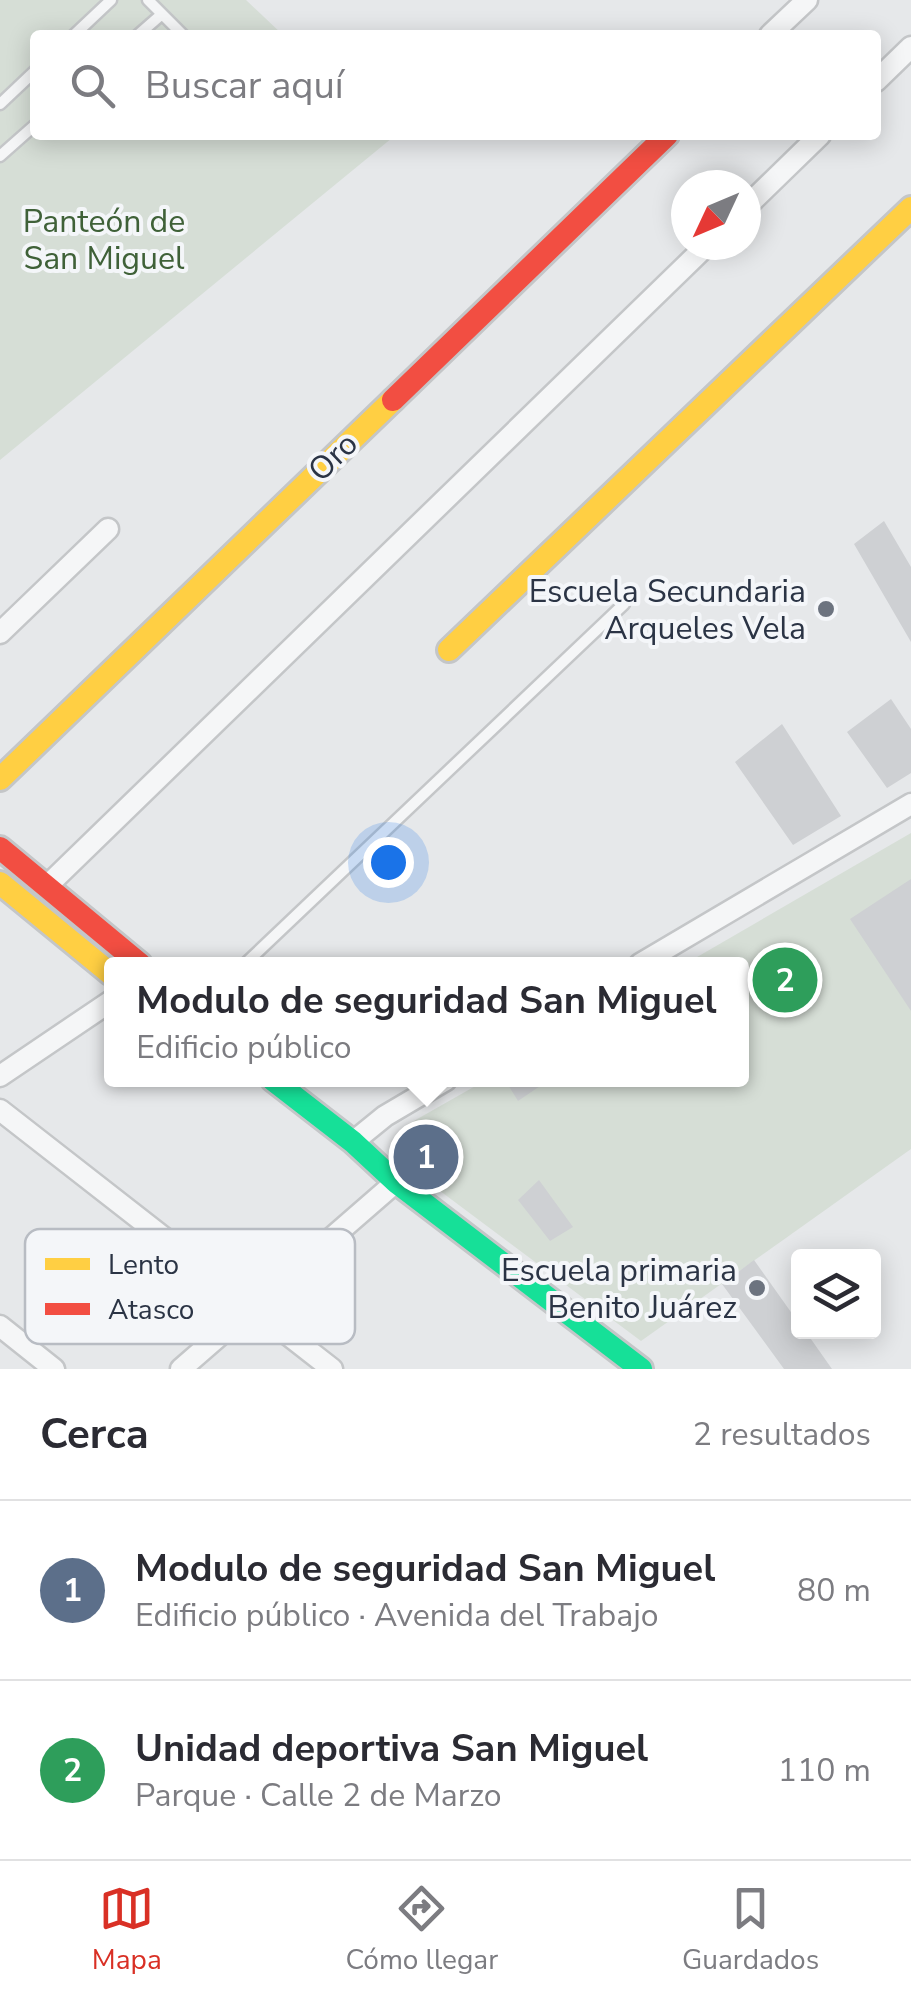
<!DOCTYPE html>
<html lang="es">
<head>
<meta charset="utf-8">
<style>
  :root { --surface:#fff; --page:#f2f2f3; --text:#2b2b33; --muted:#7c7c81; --line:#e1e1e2; --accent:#d93025 }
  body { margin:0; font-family:"Nunito Sans",sans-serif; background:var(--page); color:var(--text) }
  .controls { position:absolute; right:30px; bottom:30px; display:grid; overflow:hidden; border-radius:10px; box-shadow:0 5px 25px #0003 }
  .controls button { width:90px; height:90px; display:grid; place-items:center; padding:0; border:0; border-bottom:2px solid var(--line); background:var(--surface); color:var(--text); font:50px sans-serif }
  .compass { position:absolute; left:671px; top:170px; width:90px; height:90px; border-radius:50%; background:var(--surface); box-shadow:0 5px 25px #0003; rotate:226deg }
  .you { position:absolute; left:388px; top:862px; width:35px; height:35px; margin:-25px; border:8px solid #fff; border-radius:50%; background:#1a73e8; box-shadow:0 0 0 15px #1a73e833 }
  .badge { display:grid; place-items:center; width:65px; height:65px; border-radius:50%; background:var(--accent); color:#fff; font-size:32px; font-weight:700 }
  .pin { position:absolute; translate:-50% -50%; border:5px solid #fff; box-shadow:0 2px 10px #0006 }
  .popup { position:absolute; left:104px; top:957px; width:645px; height:130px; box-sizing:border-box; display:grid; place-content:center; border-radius:10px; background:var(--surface); filter:drop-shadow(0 2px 8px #0005); font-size:32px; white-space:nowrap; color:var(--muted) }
  .popup b { font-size:38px; color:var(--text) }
  .popup::after { content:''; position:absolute; left:50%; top:100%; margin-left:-20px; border:20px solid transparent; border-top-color:var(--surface) }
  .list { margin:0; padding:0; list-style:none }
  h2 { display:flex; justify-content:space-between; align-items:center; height:130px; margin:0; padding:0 40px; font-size:42px }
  h2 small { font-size:32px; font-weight:400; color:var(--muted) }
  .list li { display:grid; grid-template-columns:65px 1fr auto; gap:30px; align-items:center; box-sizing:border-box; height:180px; padding:0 40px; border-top:2px solid var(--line) }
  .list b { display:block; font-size:38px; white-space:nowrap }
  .list p { margin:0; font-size:32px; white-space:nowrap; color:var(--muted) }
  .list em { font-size:32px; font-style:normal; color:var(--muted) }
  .icon { flex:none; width:55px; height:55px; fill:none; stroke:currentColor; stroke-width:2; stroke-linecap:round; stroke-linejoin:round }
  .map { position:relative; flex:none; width:911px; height:1369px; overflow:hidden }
  .search { position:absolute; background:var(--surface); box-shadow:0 5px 25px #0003; left:30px; right:30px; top:30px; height:110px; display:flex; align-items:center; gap:25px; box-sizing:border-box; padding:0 35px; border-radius:10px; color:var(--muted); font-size:38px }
  .sheet { height:490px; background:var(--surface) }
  nav { display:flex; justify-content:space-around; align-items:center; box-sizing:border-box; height:140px; border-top:2px solid var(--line); background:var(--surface); font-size:28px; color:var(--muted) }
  nav a { display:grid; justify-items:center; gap:5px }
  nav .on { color:var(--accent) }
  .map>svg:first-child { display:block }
  .green { fill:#d6ded6 }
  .building { fill:#ced0d3 }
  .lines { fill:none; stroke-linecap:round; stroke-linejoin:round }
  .lane-casing { stroke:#c4c6c8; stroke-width:15 }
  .street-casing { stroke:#c4c6c8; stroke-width:25 }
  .fast-casing { stroke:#c4c6c8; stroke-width:28 }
  .slow-casing { stroke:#c4c6c8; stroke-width:28 }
  .jam-casing { stroke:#c4c6c8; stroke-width:28 }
  .lane { stroke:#f5f6f7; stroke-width:10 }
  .street { stroke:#f5f6f7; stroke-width:20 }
  .fast { stroke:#16e098; stroke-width:22 }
  .slow { stroke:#ffcf43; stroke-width:22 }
  .jam { stroke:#f24e42; stroke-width:22 }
  .poi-dot { fill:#6c737f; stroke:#f4f6f9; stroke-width:4 }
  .labels { text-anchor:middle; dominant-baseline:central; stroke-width:8; stroke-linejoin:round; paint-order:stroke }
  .park-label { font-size:32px; fill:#3f6138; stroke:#f4f6f9 }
  .street-label { font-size:32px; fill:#2b3445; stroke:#f4f6f9 }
  .poi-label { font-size:32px; fill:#2b3445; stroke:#f4f6f9; text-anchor:end }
  .key { fill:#f4f6f9; stroke:#b8bcc3; stroke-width:2.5 }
  .key-label { font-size:28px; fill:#2b3445 }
</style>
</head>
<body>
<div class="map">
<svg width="911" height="1369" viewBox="0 0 911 1369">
  <rect width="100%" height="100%" fill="#e6e8ea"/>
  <path class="green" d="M0,0h246l37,35h-248v100h354l3,3 -392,322z
    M911,833v316l-270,192 -229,-171 -14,-20 7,-24 81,-46h255v-116h-56z"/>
  <path class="building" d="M884,521l27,46v75l-57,-98z
    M891,699l20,30v44l-24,15 -40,-56z
    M782,724l59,92 -48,29 -58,-83z
    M911,879v132l-61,-92z
    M505,1080h44l-31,21z
    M419,1139l25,17 -12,19 -24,-17z
    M539,1180l34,47 -23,14 -32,-41z
    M754,1260l44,62v10h8l26,37h-48l-62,-85z"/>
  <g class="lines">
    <defs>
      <path id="lane" d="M148,0l35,35
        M74,35l37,-35
        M138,35l24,-21
        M0,104l35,-33
        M0,156l35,-31
        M245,964l379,-360"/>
      <path id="street" d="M770,35l37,-35
        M876,81l35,-34
        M746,207l74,-72
        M0,633l108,-104
        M47,886l660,-641
        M640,964l271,-160
        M0,1076l111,-75
        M0,1110l332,259
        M353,1142l32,-26 61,-36
        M0,1326l54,43
        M181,1369l215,-187"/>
      <path id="fast" d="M273,1080l80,62 43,40 245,187"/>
      <path id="slow" d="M449,650l462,-442
        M0,779l393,-379
        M0,883l111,91"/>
      <path id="jam" d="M393,400l274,-265
        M0,848l140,116"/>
    </defs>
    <use href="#lane" class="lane-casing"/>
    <use href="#street" class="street-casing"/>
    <use href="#fast" class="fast-casing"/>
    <use href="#slow" class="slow-casing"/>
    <use href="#jam" class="jam-casing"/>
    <use href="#lane" class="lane"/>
    <use href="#street" class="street"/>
    <use href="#fast" class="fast"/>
    <use href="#slow" class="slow"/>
    <use href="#jam" class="jam"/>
  </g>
  <g class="poi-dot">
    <circle cx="826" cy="609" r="10"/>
    <circle cx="757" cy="1288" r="10"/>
  </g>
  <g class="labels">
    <g class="park-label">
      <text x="104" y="221">Panteón de<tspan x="104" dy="37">San Miguel</tspan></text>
    </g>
    <g class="street-label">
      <text transform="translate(333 457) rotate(-44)">Oro</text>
    </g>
    <g class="poi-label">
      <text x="806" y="591">Escuela Secundaria<tspan x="806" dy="37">Arqueles Vela</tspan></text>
      <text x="737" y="1270">Escuela primaria<tspan x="737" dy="37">Benito Juárez</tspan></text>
    </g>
  </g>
  <rect x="25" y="1229" width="330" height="115" rx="15" class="key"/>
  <rect x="45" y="1258" width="45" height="12" fill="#ffcf43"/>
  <rect x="45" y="1303" width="45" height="12" fill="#f24e42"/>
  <g class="key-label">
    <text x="108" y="1274">Lento</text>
    <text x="108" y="1319">Atasco</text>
  </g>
</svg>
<div class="controls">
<button><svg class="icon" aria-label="layers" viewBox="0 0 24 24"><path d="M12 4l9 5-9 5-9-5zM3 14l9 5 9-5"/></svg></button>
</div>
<svg class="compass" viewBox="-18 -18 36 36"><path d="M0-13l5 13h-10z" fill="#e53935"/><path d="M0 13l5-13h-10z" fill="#7c7c81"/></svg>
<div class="you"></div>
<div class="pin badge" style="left:426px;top:1157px;background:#5c6f8a">1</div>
<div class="popup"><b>Modulo de seguridad San Miguel</b>Edificio público</div>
<div class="pin badge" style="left:785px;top:980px;background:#2e9e5b">2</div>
<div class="search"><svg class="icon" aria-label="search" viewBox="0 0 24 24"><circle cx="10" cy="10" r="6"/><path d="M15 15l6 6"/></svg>Buscar aquí</div>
</div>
<section class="sheet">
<h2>Cerca<small>2 resultados</small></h2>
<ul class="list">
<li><span class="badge" style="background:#5c6f8a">1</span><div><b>Modulo de seguridad San Miguel</b><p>Edificio público · Avenida del Trabajo</p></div><em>80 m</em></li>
<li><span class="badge" style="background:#2e9e5b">2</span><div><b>Unidad deportiva San Miguel</b><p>Parque · Calle 2 de Marzo</p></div><em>110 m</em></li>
</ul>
</section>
<nav>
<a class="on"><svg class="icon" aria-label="map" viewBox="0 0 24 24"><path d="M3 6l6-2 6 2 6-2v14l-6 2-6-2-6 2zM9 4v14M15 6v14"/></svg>Mapa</a>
<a><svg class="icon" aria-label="directions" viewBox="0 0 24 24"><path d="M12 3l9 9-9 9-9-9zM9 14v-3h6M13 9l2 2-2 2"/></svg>Cómo llegar</a>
<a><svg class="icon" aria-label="saved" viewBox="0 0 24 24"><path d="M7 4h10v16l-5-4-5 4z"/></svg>Guardados</a>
</nav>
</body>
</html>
